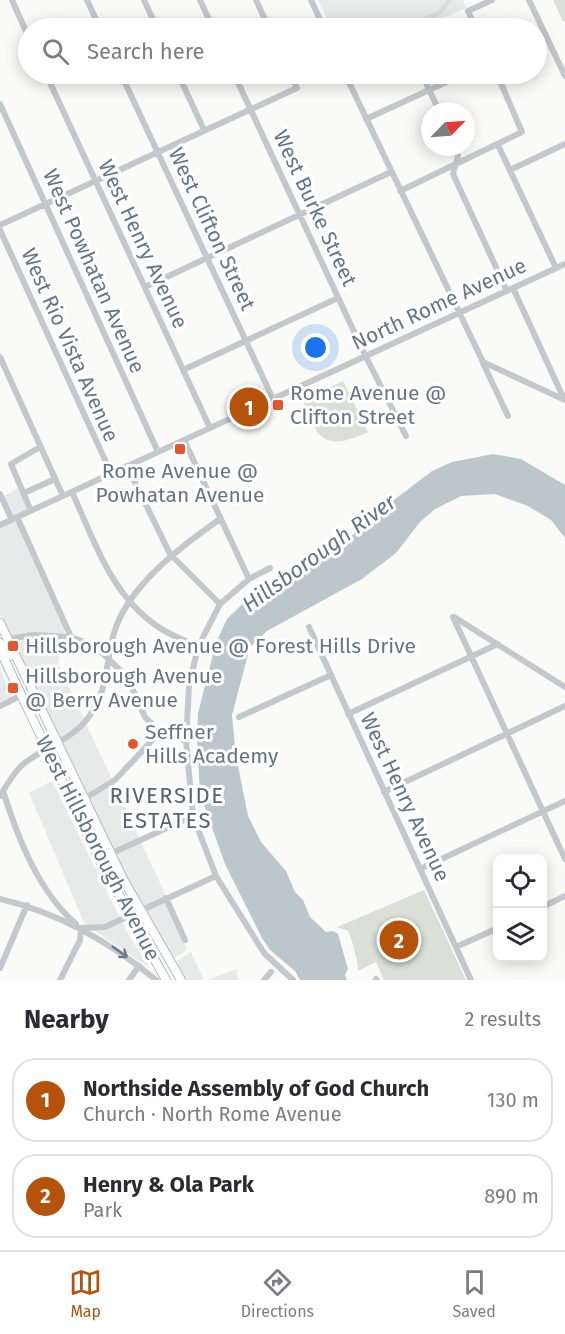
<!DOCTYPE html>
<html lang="en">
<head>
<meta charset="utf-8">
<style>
  :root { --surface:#fff; --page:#f2f2f3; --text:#2b2b33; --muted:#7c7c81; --line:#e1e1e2; --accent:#b45309 }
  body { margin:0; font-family:"Fira Sans",sans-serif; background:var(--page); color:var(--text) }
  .controls { position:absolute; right:18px; bottom:18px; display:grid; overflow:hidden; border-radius:12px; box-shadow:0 3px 15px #0003 }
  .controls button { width:54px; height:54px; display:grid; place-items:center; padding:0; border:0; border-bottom:2px solid var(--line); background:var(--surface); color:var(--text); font:30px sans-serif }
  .compass { position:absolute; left:421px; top:102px; width:54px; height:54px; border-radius:50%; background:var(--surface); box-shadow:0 3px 15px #0003; rotate:65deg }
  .you { position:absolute; left:316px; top:348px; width:21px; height:21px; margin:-15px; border:4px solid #fff; border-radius:50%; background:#1a73e8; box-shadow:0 0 0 9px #1a73e833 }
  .badge { display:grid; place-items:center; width:39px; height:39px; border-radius:50%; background:var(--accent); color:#fff; font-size:20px; font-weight:700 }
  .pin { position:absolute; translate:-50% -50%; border:3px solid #fff; box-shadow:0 2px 6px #0006 }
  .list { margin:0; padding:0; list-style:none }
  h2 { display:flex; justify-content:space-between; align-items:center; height:78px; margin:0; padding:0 24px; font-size:26px }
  h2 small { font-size:20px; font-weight:400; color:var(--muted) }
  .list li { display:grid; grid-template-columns:39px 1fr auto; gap:18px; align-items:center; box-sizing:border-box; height:84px; margin:0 12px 12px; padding:0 12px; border:2px solid var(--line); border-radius:24px }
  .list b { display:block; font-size:22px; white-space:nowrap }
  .list p { margin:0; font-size:20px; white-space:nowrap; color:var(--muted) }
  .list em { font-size:20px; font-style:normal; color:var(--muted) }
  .icon { flex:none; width:33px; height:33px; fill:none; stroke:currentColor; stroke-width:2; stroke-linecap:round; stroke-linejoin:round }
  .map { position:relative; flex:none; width:565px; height:980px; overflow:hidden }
  .search { position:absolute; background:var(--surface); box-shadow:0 3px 15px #0003; left:18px; right:18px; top:18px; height:66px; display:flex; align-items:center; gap:15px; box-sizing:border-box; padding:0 21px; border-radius:33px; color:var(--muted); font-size:22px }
  .sheet { height:270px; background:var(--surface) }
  nav { display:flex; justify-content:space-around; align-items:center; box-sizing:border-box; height:84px; border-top:2px solid var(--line); background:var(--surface); font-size:16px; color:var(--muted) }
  nav a { display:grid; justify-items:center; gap:3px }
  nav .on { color:var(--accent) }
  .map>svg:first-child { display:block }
  .built { fill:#e8e9e9 }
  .green { fill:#dadfd7 }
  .water { fill:#bbc7cb }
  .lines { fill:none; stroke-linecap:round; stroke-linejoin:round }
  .major-casing { stroke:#b5babe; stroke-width:10 }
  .minor { stroke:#c3c8cc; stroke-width:6 }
  .major { stroke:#fff; stroke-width:8 }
  .oneway { stroke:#6a7a87 }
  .poi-dot { fill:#e4572e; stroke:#fff; stroke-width:2 }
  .labels { text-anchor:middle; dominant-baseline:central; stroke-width:6; stroke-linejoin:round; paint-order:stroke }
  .street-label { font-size:21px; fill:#657683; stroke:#fff }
  .poi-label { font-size:21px; fill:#657683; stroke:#fff; text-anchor:start }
  .water-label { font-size:22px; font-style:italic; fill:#60757c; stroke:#fff }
  .neighbourhood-label { font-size:22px; letter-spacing:1.5px; fill:#57646e; stroke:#fff }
</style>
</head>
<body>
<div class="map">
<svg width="565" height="980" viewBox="0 0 565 980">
  <rect width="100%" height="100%" fill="#fafaf8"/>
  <path class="built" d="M318,0h145l3,8 -44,20h-90z
    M18,488l10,22 -15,7 -9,-21z
    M16,520l49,108 -1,6 -54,3 -10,-23v-86z
    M33,638l30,1 -5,25 26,55 -8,9 -17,11 -47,-98z
    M0,669l12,28 -12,6z
    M86,724l26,55 -26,16 -25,-52z
    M52,781l68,137 -16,7h-19l-56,-132z
    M114,783l25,55 -27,12 -24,-50z
    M141,842l25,54 -24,11 -28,-53z
    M165,902l22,48 -15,9 -28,-48z
    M122,922l9,17 19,29 -57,-38z
    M191,952l13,28h-20l-10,-17z
    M236,969l3,11h-31z"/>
  <path class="green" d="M447,0h4c-6,18 -34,29 -52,28l39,-17z
    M553,0h12v21l-2,1z
    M343,381l25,51c-41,19 -51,10 -65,-32z
    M424,890l42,90h-82l-8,-18 -18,9c1,-5 -7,-38 -11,-41 -1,0 -9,-2 -10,-3z"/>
  <path class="water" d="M493,454l28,5 44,26v53l-14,-18 -23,-14 -33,-12 -34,2 -26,13 -15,13 -24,31 -34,26 -95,52 -17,16 -18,68 4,41 12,60 13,26 25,29 9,21 8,8 7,17 16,15 7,-1 5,3 10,35 -3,6 2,5h-47l-5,-9 -25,-21 -8,-12 -37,-74 -25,-70 -3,-55 1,-26 18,-70 11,-24 31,-30 43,-21 16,-14 39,-21 17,-17 59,-45 20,-9z"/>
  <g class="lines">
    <defs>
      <path id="major" d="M0,623l123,256 58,101
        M0,643l10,13
        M0,650l98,207 68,123"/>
    </defs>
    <use href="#major" class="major-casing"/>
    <path class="minor" d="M12,0l16,36
      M87,0l13,28
      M144,0l13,28
      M200,0l13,28
      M256,0l13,28
      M311,0l13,28
      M529,0l36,76
      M476,28l-8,-17 24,-11
      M46,74l164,354
      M121,74l152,325
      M178,74l26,56
      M234,74l130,279 42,83
      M345,74l138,288 82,38
      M422,74l17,37
      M0,104l158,348
      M366,119l98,-45
      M498,145l58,123
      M455,147l3,9 -5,18 54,117
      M510,170l55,-26
      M400,191l122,-59 -25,-58
      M0,225l297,-137 -7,-14
      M0,230l111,243
      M145,287l246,-115
      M513,288l51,111
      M0,357l63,139
      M483,363l25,53
      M183,370l155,-72
      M184,440l65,139
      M127,466l43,88 50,50
      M72,492c22,48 39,103 85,134 12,9 28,14 41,21
      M24,493l31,-14
      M0,494l12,26
      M31,511l-20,-47 29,-17
      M17,517l54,120 24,9 32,31 18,40 15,15 26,9
      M0,525l565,-261
      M270,568l-21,11 -29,25 -22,43 -9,39 -3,55 7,75 23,60 48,77 29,27
      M453,617l112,242
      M454,617l111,70
      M309,627l162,353
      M8,639l25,-4 38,2
      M0,706l22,-11
      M348,714l150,-70
      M239,717l92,-42
      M3,791c15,47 35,100 73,133
      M384,792l181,-86
      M0,796c6,-10 13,-22 21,-30 21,-19 50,-25 67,-48 23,-31 16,-58 28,-91 16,-44 67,-82 104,-108
      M84,799l31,-19 45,-48
      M110,854l83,-38
      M420,869l145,-68
      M166,898l19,42
      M0,899c59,14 110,43 156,81
      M542,907l23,-11
      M81,928l24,-1 111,-51
      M456,947l42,-19
      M0,968l27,-63
      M376,979l1,1
      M60,980l20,-40 1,-12
      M129,980l10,-14
      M264,980l7,-8"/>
    <use href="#major" class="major"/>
  </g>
  <defs><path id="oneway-shaft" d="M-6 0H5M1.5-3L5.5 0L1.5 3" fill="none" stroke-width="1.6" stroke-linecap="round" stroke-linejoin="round" transform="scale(1.5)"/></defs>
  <use class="oneway" href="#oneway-shaft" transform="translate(120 952) rotate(35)"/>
  <g class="poi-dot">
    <rect x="272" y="399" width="12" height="12" rx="3"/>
    <rect x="174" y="443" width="12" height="12" rx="3"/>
    <rect x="7" y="640" width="12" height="12" rx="3"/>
    <rect x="7" y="682" width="12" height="12" rx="3"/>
    <circle cx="133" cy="744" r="6"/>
  </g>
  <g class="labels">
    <g class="street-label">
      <text transform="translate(315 208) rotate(65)">West Burke Street</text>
      <text transform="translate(212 229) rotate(65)">West Clifton Street</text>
      <text transform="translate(143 244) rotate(65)">West Henry Avenue</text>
      <text transform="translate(94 271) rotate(66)">West Powhatan Avenue</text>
      <text transform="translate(439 304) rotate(-25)">North Rome Avenue</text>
      <text transform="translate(70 345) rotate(66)">West Rio Vista Avenue</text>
      <text transform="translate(405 797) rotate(65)">West Henry Avenue</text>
      <text transform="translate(98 848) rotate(63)">West Hillsborough Avenue</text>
    </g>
    <g class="poi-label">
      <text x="290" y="393">Rome Avenue @<tspan x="290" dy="24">Clifton Street</tspan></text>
      <text x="180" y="471" text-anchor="middle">Rome Avenue @<tspan x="180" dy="24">Powhatan Avenue</tspan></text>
      <text x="25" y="646">Hillsborough Avenue @ Forest Hills Drive</text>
      <text x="25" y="676">Hillsborough Avenue<tspan x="25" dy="24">@ Berry Avenue</tspan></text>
      <text x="145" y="732">Seffner<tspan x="145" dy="24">Hills Academy</tspan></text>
    </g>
    <g class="water-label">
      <text transform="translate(319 553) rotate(-36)">Hillsborough River</text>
    </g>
    <g class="neighbourhood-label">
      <text x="167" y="795">RIVERSIDE<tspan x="167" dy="25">ESTATES</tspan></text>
    </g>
  </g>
</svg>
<div class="controls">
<button><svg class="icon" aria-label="locate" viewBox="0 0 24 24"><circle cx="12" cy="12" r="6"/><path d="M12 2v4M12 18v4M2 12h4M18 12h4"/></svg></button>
<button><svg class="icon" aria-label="layers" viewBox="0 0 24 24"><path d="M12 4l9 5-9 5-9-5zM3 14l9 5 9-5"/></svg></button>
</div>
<svg class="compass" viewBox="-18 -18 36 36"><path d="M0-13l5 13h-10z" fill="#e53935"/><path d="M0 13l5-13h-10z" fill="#7c7c81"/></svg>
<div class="you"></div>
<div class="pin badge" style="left:249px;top:407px">1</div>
<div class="pin badge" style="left:399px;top:940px">2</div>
<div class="search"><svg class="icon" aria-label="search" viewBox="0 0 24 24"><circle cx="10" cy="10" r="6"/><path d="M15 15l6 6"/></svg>Search here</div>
</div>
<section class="sheet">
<h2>Nearby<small>2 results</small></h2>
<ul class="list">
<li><span class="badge">1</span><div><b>Northside Assembly of God Church</b><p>Church · North Rome Avenue</p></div><em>130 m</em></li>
<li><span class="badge">2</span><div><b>Henry &amp; Ola Park</b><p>Park</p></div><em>890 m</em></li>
</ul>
</section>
<nav>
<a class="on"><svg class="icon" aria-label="map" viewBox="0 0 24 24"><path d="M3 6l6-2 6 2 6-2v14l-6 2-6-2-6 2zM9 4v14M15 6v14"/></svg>Map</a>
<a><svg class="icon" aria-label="directions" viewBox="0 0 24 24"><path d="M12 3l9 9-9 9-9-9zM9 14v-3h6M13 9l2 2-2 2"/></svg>Directions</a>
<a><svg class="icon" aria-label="saved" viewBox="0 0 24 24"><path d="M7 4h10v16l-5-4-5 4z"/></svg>Saved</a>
</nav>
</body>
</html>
